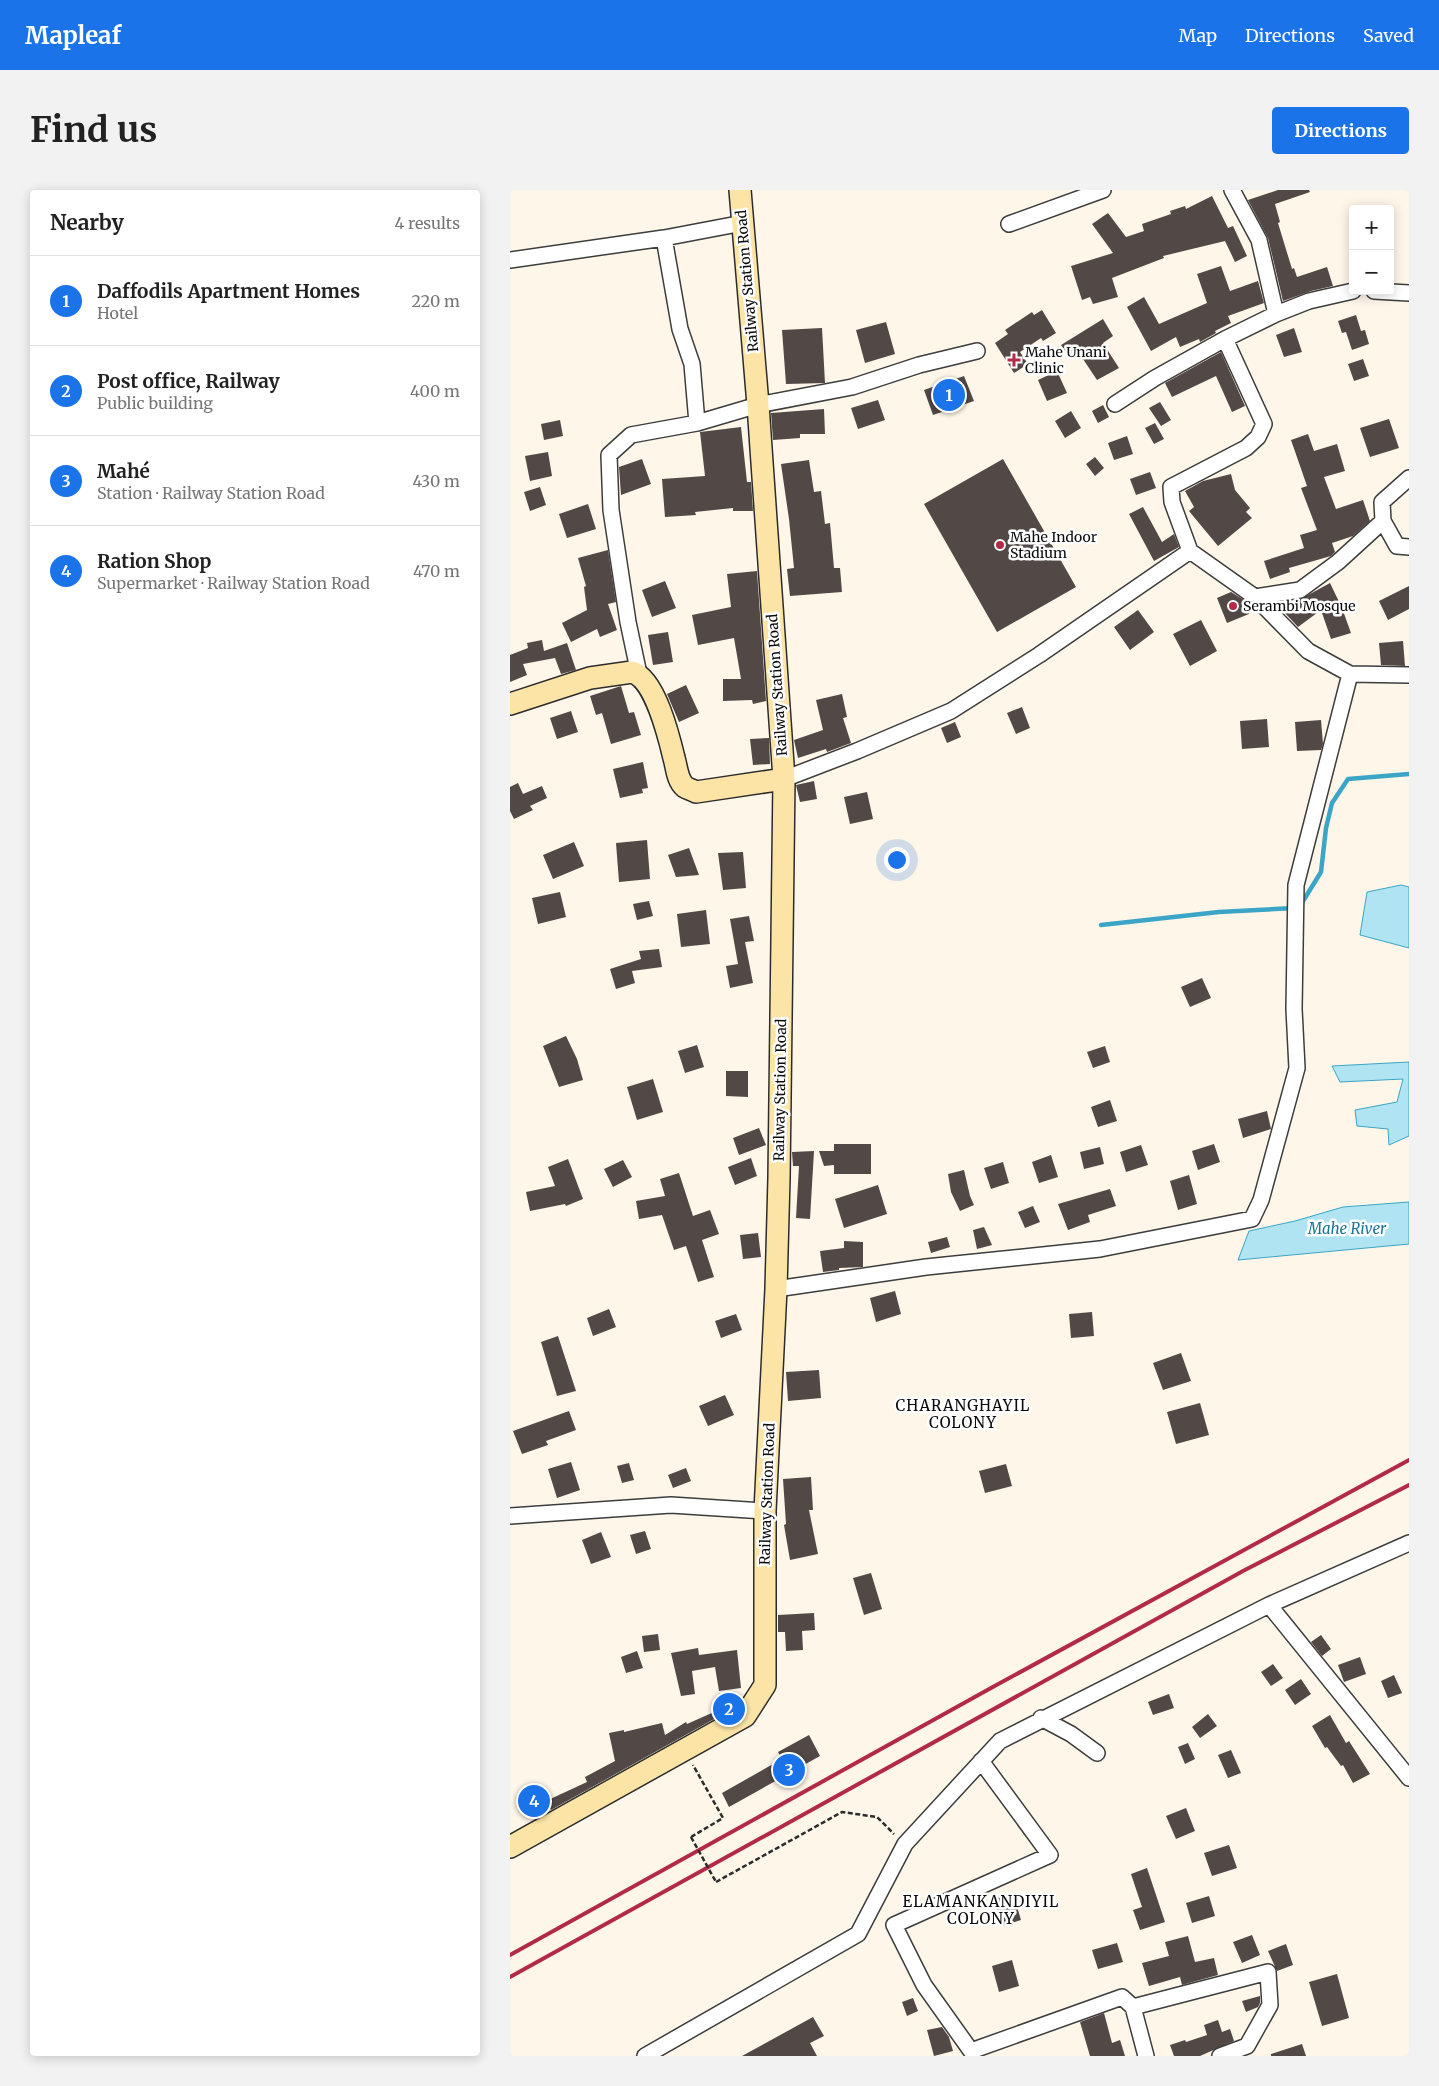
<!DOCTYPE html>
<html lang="en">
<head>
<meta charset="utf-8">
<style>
  :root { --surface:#fff; --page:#f2f2f2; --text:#222; --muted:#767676; --line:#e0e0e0; --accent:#1a73e8 }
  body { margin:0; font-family:Merriweather,serif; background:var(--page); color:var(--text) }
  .controls { position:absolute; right:15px; top:15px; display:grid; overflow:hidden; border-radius:5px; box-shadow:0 2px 12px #0003 }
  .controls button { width:45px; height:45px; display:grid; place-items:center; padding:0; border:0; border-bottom:1px solid var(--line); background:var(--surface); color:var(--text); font:25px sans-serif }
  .you { position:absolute; left:386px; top:669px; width:18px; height:18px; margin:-12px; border:4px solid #fff; border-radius:50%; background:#1a73e8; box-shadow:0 0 0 8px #1a73e833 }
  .badge { display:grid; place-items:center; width:32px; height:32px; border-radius:50%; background:var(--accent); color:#fff; font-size:16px; font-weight:700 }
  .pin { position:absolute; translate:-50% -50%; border:2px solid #fff; box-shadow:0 1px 5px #0006 }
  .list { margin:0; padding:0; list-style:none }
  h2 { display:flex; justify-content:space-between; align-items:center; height:65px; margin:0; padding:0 20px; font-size:21px }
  h2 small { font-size:16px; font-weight:400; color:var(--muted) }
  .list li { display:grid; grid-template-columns:32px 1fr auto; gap:15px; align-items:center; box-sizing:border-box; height:90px; padding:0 20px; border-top:1px solid var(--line) }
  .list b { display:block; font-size:19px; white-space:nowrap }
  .list p { margin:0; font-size:16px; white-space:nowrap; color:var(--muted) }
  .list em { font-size:16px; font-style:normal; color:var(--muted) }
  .map { position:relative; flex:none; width:899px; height:1866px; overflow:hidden; border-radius:5px }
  header { display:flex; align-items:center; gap:30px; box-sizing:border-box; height:70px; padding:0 25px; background:var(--accent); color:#fff }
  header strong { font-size:24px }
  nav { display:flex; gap:28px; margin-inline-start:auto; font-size:18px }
  .intro { display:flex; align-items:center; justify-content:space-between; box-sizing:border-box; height:120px; padding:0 30px }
  h1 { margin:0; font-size:35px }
  .button { padding:12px 22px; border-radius:5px; background:var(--accent); color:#fff; font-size:18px; font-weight:700 }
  main { display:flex; gap:30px; padding:0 30px }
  aside { flex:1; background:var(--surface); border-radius:5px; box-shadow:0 2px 12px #0003 }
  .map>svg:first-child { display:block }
  .water { fill:#b0e4f2; stroke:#3aa5c6 }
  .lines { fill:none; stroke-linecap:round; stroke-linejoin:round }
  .stream { stroke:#3aa5c6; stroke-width:4.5 }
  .building { fill:#524947 }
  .street-casing { stroke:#3d3d3d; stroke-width:18 }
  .secondary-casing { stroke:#2c2c2c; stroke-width:24 }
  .path { stroke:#2c2c2c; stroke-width:2.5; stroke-dasharray:5 2.5; stroke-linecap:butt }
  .street { stroke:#fff; stroke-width:15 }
  .secondary { stroke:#fbe4a6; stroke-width:21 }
  .rail { stroke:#b22a47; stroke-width:4 }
  .path-bridge { stroke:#2c2c2c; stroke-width:2.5; stroke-dasharray:5 2.5; stroke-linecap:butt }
  .poi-dot { fill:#b22a47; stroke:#fff; stroke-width:2 }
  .labels { text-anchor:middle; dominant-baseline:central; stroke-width:5; stroke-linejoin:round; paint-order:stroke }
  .street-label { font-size:14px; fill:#0a0a0a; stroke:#fff }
  .poi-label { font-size:14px; fill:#0a0a0a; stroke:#fff; text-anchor:start }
  .water-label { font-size:15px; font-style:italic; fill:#1b7394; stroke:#fff }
  .neighbourhood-label { font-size:15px; letter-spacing:1px; fill:#0a0a0a; stroke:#fff }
</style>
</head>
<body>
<header>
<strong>Mapleaf</strong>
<nav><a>Map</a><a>Directions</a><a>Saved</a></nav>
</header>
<div class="intro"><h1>Find us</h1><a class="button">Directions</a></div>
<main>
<aside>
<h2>Nearby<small>4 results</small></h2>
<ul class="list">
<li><span class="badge">1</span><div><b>Daffodils Apartment Homes</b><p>Hotel</p></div><em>220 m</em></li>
<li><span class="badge">2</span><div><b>Post office, Railway</b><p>Public building</p></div><em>400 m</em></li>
<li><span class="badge">3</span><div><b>Mahé</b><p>Station · Railway Station Road</p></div><em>430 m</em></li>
<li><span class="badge">4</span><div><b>Ration Shop</b><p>Supermarket · Railway Station Road</p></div><em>470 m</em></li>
</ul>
</aside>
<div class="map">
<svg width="899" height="1866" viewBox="0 0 899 1866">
  <rect width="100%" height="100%" fill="#fef6e8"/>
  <path class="water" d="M891,695l8,2v61l-49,-13 7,-43z
    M899,872v74l-20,9 -1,-16 -31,-3 -2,-16 42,-8 6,-23 -63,3 -8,-16z
    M899,1012v42l-171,16 11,-29 46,-10 48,-14z"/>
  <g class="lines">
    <path class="stream" d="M790,716l21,-34 5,-44 6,-25 16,-24 61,-5
      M591,735l118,-13 75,-4"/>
  </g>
  <path class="building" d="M768,0h31l1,2 -35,12 5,18 -2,1 14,46 2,-1 3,9 30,-10 6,19 -22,5 -28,10 -15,-63 -20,-38z
    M702,6l16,32 5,-2 14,30 -12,6 -10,-21 -62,15 1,2 -52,20 6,19 -25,7 -3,-7 -8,3 -11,-34 42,-13 -21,-29 16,-11 18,24 18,-6 -2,-7 29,-10 -1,-3 15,-5 1,3z
    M711,76l9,25 28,-10 6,22 -36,13 3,7 -16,8 1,2 -16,9 -1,-3 -19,8 -4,-10 -25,14 -24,-44 17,-10 15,27 48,-21 -10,-29z
    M532,120l14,23 -13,8 -2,-3 -21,14 8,12 -14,9 -19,-30 13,-9 -3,-4 27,-18 2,3z
    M846,125l5,16 4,-1 4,14 -17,6 -6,-18 -4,1 -4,-12z
    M593,129l10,17 -10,7 16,25 -22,12 -18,-27 -9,6 -9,-14z
    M376,132l9,32 -30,9 -9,-33z
    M312,138l3,55 -39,1 -4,-54z
    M784,138l8,24 -18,5 -8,-22z
    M711,162l24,54 -13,6 -16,-36 -44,21 -7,-14z
    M853,169l6,17 -15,5 -6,-17z
    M547,181l10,22 -20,8 -9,-21z
    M454,186l10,25 -41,14 -9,-25z
    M368,210l7,20 -27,9 -7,-21z
    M650,212l11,18 -10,6 -12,-18z
    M593,215l6,12 -11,6 -6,-12z
    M314,219l1,25h-25v4l-27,2 -2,-27z
    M561,221l10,17 -16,10 -10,-17z
    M879,229l10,29 -29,9 -10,-29z
    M50,230l3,16 -19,4 -3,-16z
    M645,233l9,16 -10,5 -9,-16z
    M231,237l6,55h4l2,29h-20v-3l-38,4 1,3 -31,2 -3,-38 43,-3 -5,-44z
    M798,244l6,17 23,-7 8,27 -21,6 12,32 27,-9 7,21 -17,15 -21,7 3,9 -4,4 -42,12 1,4 -20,7 -6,-18 40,-13 -4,-13 17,-5 -16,-42 6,-2 -16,-46z
    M617,246l6,18 -19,6 -6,-17z
    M38,262l4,24 -22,5 -5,-25z
    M585,267l9,11 -9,8 -9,-12z
    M132,269l9,25 -30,11 -2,-28z
    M493,269l73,128 -79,45 -73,-128z
    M299,270l5,32 7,-1 4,33 5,-1 4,45h6l2,24 -52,4 -3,-27 7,-1 -5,-49 -8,-55z
    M640,282l6,16 -20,7 -6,-16z
    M721,284l4,16 15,18 -4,4 6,6 -34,28 -29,-35 5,-4 -9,-16 18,-10z
    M30,297l6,18 -16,6 -6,-19z
    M78,314l8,25 -29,9 -8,-24z
    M633,317l19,35 12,-8 5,13 -25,14 -25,-47z
    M98,360l8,52 -8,2 9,26 -17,7 -3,-8 -26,13 -9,-19 25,-13 -3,-23 2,-1 -8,-28z
    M247,381l9,130 -13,3 -1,-4 -29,1v-22h18l-7,-41 -36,7 -6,-30 39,-8 -4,-33z
    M155,391l11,27 -24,9 -10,-27z
    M820,393l12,25 9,25 -20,6 -10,-29 -23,17 -15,-16 16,-11z
    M899,396v23l-21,11 -9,-19z
    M721,402l13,8 5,14 -22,9 -10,-25z
    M628,420l16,22 -24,18 -16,-23z
    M691,430l16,31 -27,15 -17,-32z
    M158,442l5,30 -20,3 -5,-30z
    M32,450l2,11 23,-8 9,27 -15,4 -6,-16 -32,6 4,11 -17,7v-27l18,-7 -1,-5z
    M893,451l2,25 -24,-1 -2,-22z
    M176,495l13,28 -20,9 -12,-28z
    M111,496l8,27 5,-1 7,23 -30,9 -9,-31 -6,2 -6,-19z
    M332,504l5,23 -4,1 8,25 -24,9 -1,-3 -28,9 -4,-18 29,-10 -7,-30z
    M512,517l8,21 -14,6 -9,-21z
    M61,521l7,21 -21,7 -7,-21z
    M757,529l2,28 -27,2 -2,-28z
    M811,530l2,24 -2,6 -24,1 -2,-29z
    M445,532l6,15 -14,6 -6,-15z
    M259,548l1,26 -17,1 -3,-26z
    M133,572l5,26 -6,1 1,4 -23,5 -7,-29z
    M304,591l3,18 -17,3 -4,-17z
    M8,593l5,11 19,-8 5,12 -17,8 3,4 -19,9 -4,-8v-24z
    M357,602l6,27 -23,5 -6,-27z
    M137,650l3,39 -31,3 -3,-39z
    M64,652l10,24 -31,13 -10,-24z
    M179,658l10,27 -23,2 -8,-22z
    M233,662l3,36 -23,2 -5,-37z
    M50,702l6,25 -28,7 -6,-26z
    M139,711l4,15 -16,4 -4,-16z
    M196,720l4,34 -29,3 -4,-33z
    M239,726l5,25 -9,1 8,41 -23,5 -4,-22 12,-2 -8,-45z
    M149,759l3,18 -30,4 3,12 -19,6 -6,-20 31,-10 -2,-8z
    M692,788l9,20 -21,9 -9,-20z
    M56,846l11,23 6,21 -24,7 -16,-41z
    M187,855l7,22 -19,6 -7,-22z
    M595,856l5,16 -17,6 -6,-16z
    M216,881h22v26l-22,-1z
    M143,889l10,33 -26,8 -10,-33z
    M600,910l7,21 -19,6 -7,-20z
    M757,921l4,18 -28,9 -5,-19z
    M249,938l7,17 -27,10 -6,-17z
    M324,954h37v30h-37v-9l-10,1 -5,-15h15z
    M704,954l6,18 -22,8 -6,-19z
    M631,955l7,20 -22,7 -6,-20z
    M590,957l4,17 -20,5 -4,-17z
    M304,961l-4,68 -14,-1 3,-52h-6l-1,-14z
    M541,965l7,22 -19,6 -7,-21z
    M241,968l6,18 -22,9 -7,-18z
    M58,969l15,40 -17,7 -1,-2 -35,7 -4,-19 29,-6 -7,-19z
    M113,970l9,17 -19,10 -9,-18z
    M493,972l6,21 -18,6 -7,-21z
    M454,980l6,26 4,9 -14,6 -9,-19 -3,-18z
    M169,983l14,43 17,-6 9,24 -17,6 12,37 -16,5 -12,-36 -12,4 -12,-35 -23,4 -3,-18 29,-5 -5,-17z
    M679,985l8,29 -19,6 -8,-29z
    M368,995l9,29 -43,14 -9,-29z
    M600,999l6,17 -28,9 2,7 -22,8 -10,-26z
    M523,1016l7,16 -15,6 -7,-16z
    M474,1037l8,18 -15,4 -4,-19z
    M248,1043l3,24 -18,2 -3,-24z
    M437,1047l3,10 -19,6 -3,-11z
    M334,1051l19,1v25l-24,1v2l-16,2 -3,-21 24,-3z
    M385,1101l6,23 -25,8 -6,-24z
    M99,1119l7,18 -23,9 -6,-18z
    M582,1122l2,24 -23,2 -2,-24z
    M226,1124l6,16 -21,8 -6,-17z
    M48,1146l18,55 -19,5 -16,-54z
    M671,1163l10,28 -28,9 -10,-27z
    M309,1180l2,28 -33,3 -2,-29z
    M215,1205l9,20 -26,11 -9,-20z
    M690,1213l9,32 -33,9 -9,-32z
    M59,1221l7,19 -30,11 2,4 -26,9 -9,-23z
    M61,1272l9,28 -23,8 -9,-29z
    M119,1273l5,17 -12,3 -5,-17z
    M496,1274l6,22 -27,7 -6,-22z
    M176,1278l5,13 -18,7 -5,-13z
    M301,1287l2,33h-4l9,44 -28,6 -6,-35 2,-1 -3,-45z
    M135,1341l6,18 -15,5 -6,-19z
    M91,1342l10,25 -20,7 -9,-24z
    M361,1383l11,36 -18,6 -11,-37z
    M304,1423l1,17 -13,1 1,19 -17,1 -1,-19h-7v-17z
    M148,1444l2,16 -16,2 -2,-16z
    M811,1445l10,14 -9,7 -11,-14z
    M188,1458l1,7 38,-5 4,38 -22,3 -4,-24 -23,4 3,23 -14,2 -10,-43z
    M127,1461l6,17 -17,5 -5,-16z
    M850,1467l6,17 -22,8 -6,-17z
    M763,1474l10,14 -12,8 -10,-14z
    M884,1485l8,18 -14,5 -7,-17z
    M791,1489l10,15 -16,11 -10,-15z
    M659,1504l5,14 -21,7 -5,-13z
    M204,1522l2,6 -165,92 -5,-9 41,-19 -2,-5 30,-16 -6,-28 15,-3v2l38,-9 3,12 21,-13 1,2z
    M698,1524l9,12 -17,12 -8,-11z
    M820,1525l16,28 3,-2 21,33 -17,9 -10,-18 -2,1 -14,-19 -2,1 -13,-22z
    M299,1545l11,21 -91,51 -7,-14 60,-34 -4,-7z
    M678,1553l7,16 -10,5 -7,-17z
    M721,1560l10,23 -13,5 -10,-23z
    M676,1618l9,23 -19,8 -10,-23z
    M719,1655l8,23 -25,8 -8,-23z
    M637,1678l18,54 -25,8 -7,-20 9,-3 -11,-33z
    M503,1703l8,27 -19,6 -8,-27z
    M699,1706l6,20 -23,7 -6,-20z
    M742,1745l8,20 -18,8 -9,-21z
    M678,1746l7,26 19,-4 4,17 -36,10 -2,-8 -31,9 -7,-23 27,-7 -4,-14z
    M607,1753l6,19 -25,7 -6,-19z
    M776,1754l7,21 -16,6 -9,-20z
    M502,1770l7,26 -20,6 -7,-26z
    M827,1784l12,44 -27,8 -13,-44z
    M750,1806v7l-2,4 -12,5 -4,-11z
    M403,1808l5,13 -11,5 -5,-14z
    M594,1823l8,30 8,-3 5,16h-35l-10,-34z
    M303,1827l11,19 -14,7 7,13h-75z
    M708,1830l4,12 8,-3 4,12 -34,15h-26l-4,-11 15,-5 1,2 21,-7 -3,-10z
    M432,1837l7,10 4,14 -19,5 -7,-26z
    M792,1854l4,12h-35v-2z"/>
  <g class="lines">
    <defs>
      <path id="street" d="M722,0l27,50 17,74
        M499,34l94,-34
        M0,70l154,-22
        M864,101l35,2
        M605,214l40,-26 70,-39 51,-25 33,-13 44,-10
        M187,233l-5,-59 -12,-35 -16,-91 79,-15
        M873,331l-1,-19 27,-24
        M680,361l-18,-49 -1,-15 75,-39 12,-11 6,-13 -39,-85
        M745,407l45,-7 38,-28 45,-41 14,25 12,1
        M129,484l-11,-52 -17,-112 -2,-55 22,-20 66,-12 61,-18 94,-18 67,-22 58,-14
        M274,589l73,-28 94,-40 88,-56 151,-104 65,46 53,54 42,23 59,1
        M266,1099l150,-22 174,-18 152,-30 9,-19 36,-132 -3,-59 2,-124 54,-211
        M0,1326l161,-11 94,6
        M759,1415l140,-62
        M531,1528l30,16 26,19
        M471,1571l69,94 -156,70 30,60 47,66 151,-54 11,10 135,-35 2,33 -23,41 -27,10
        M623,1817l13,49
        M135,1866l213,-122 47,-90 95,-103 269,-136 140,173"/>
      <path id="secondary" d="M0,514l80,-26 42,-6c23,7 37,65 42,86 3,10 3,22 11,29 3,2 8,3 11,5l88,-13
        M0,1657l235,-131 20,-31v-174l11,-222 3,-111 5,-399 -26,-374 -18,-215"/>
    </defs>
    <use href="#street" class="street-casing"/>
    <use href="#secondary" class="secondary-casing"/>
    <path class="path" d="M181,1647l32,-19 -30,-53
      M206,1692l126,-70 35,5 17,17"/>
    <use href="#street" class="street"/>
    <use href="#secondary" class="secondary"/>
    <path class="rail" d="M0,1765l481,-267 418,-228
      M0,1787l733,-406 166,-86"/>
    <path class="path-bridge" d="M181,1647l25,45"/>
  </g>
  <g class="poi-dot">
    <path d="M501.5 162.5h5v5h5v5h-5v5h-5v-5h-5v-5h5z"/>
    <circle cx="490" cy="355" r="5"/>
    <circle cx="723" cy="416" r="5"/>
  </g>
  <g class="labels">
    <g class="street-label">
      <text transform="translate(237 91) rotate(-95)">Railway Station Road</text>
      <text transform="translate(267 495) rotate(-94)">Railway Station Road</text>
      <text transform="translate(270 900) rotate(-89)">Railway Station Road</text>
      <text transform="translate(257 1304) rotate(-88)">Railway Station Road</text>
    </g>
    <g class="poi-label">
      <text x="515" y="162">Mahe Unani<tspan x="515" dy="16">Clinic</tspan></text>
      <text x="500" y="347">Mahe Indoor<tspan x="500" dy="16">Stadium</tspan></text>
      <text x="733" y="416">Serambi Mosque</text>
    </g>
    <g class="water-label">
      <text x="837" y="1038">Mahe River</text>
    </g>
    <g class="neighbourhood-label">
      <text x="453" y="1215">CHARANGHAYIL<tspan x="453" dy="17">COLONY</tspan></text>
      <text x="471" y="1711">ELAMANKANDIYIL<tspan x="471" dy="17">COLONY</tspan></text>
    </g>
  </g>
</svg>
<div class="controls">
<button>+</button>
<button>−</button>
</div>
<div class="you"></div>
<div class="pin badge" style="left:439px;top:205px">1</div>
<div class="pin badge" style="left:219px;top:1519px">2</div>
<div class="pin badge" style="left:279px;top:1580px">3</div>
<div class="pin badge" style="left:24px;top:1611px">4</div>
</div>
</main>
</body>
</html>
